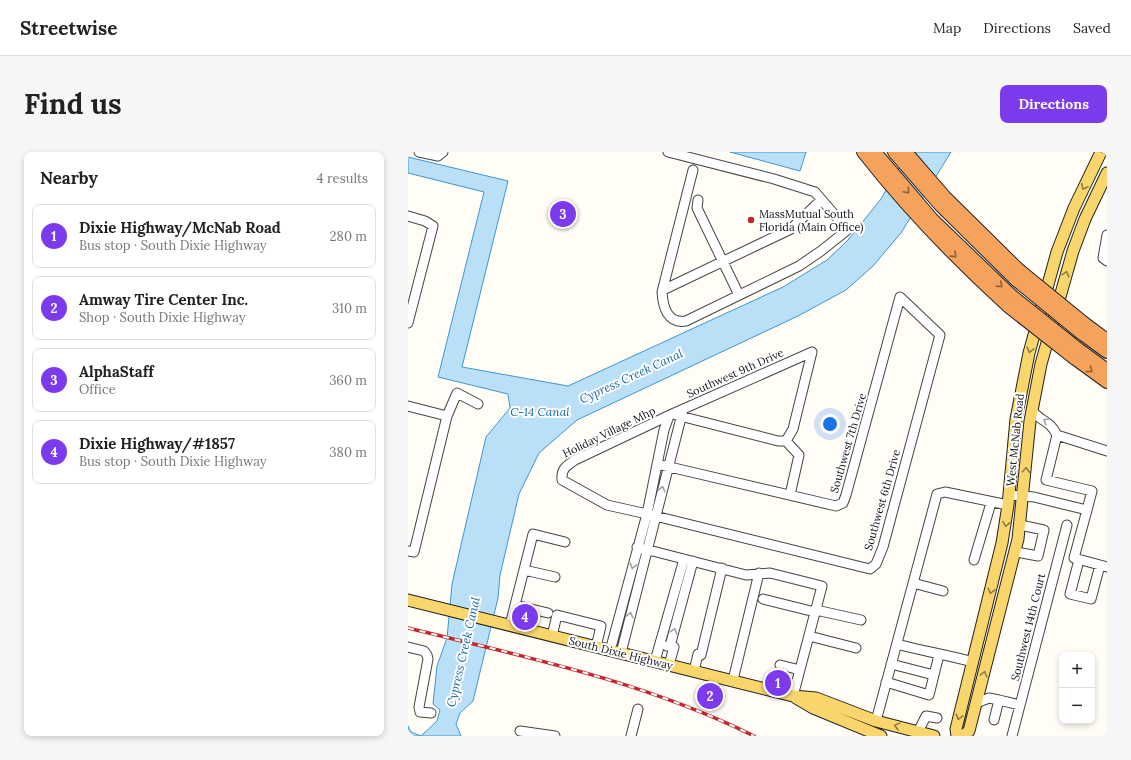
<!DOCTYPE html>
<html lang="en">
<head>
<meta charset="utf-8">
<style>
  :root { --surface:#fff; --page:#f6f6f6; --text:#222; --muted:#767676; --line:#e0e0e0; --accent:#7c3aed }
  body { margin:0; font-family:Lora,serif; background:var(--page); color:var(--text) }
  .controls { position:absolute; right:12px; bottom:12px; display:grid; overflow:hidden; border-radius:8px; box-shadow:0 2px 6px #0003 }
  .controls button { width:36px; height:36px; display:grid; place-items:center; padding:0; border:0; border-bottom:1px solid var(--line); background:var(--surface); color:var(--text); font:20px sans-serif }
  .you { position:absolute; left:422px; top:272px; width:14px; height:14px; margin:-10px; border:3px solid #fff; border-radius:50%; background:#1a73e8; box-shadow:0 0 0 6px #1a73e833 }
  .badge { display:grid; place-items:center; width:26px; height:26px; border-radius:50%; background:var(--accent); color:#fff; font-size:13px; font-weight:700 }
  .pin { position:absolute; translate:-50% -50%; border:2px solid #fff; box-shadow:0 1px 4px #0006 }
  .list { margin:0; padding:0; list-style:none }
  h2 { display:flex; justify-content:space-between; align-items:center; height:52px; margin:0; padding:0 16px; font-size:17px }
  h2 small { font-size:13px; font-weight:400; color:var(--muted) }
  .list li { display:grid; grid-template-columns:26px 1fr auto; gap:12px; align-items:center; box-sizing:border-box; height:64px; margin:0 8px 8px; padding:0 8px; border:1px solid var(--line); border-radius:8px }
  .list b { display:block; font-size:15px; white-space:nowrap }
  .list p { margin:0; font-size:13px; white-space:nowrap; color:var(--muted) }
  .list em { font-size:13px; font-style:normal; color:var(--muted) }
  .map { position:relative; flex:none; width:699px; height:584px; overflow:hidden; border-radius:8px }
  header { display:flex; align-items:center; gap:24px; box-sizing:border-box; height:56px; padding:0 20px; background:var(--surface); border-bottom:1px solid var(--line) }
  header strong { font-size:19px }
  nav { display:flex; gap:22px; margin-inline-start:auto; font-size:14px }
  .intro { display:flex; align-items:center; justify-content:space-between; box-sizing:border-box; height:96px; padding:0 24px }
  h1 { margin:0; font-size:28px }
  .button { padding:10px 18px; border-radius:8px; background:var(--accent); color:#fff; font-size:14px; font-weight:700 }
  main { display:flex; gap:24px; padding:0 24px }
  aside { flex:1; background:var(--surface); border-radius:8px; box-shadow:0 2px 6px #0003 }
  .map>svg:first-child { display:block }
  .water { fill:#b9e0f7; stroke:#3f96cf }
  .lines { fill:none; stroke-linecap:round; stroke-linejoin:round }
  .minor-casing { stroke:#444; stroke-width:11 }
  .major-casing { stroke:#222; stroke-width:13 }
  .highway-casing { stroke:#222; stroke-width:14 }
  .minor { stroke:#fff; stroke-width:9 }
  .major { stroke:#f9d66b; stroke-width:11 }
  .highway { stroke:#f5a25d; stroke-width:12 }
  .rail-casing { stroke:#c4262e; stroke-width:3.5 }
  .rail { stroke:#fff; stroke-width:2; stroke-dasharray:6; stroke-linecap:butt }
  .highway-bridge-casing { stroke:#222; stroke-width:14; stroke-linecap:butt }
  .highway-bridge { stroke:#f5a25d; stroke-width:12 }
  .oneway { stroke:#917d42 }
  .oneway2 { stroke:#8e613b }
  .oneway3 { stroke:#a0a0a0 }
  .poi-dot { fill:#c4262e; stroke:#fff; stroke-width:1.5 }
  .labels { text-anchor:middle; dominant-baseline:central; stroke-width:4; stroke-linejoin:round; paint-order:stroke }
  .poi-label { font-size:11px; fill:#111; stroke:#fff; text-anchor:start }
  .street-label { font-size:11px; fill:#111; stroke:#fff }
  .water-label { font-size:12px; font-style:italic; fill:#1768a6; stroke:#fff }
</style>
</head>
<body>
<header>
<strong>Streetwise</strong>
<nav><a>Map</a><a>Directions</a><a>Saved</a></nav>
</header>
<div class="intro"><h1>Find us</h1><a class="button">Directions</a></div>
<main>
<aside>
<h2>Nearby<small>4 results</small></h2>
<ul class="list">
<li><span class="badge">1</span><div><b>Dixie Highway/McNab Road</b><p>Bus stop · South Dixie Highway</p></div><em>280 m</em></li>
<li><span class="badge">2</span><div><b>Amway Tire Center Inc.</b><p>Shop · South Dixie Highway</p></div><em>310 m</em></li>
<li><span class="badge">3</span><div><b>AlphaStaff</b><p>Office</p></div><em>360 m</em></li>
<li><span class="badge">4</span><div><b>Dixie Highway/#1857</b><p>Bus stop · South Dixie Highway</p></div><em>380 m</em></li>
</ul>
</aside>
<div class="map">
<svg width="699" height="584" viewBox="0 0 699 584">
  <rect width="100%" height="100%" fill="#fffdf5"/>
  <path class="water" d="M322,0h76l-6,19z
    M500,0h43l-50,81 -28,33 -27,24 -48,26 -221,104 -38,33 -20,41 -19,81 -2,23 -25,103 -13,12 -4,11 5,12h-53v-10l3,6 10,4 16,-15 3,-11 -7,-6 4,-38 10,-28 5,-54 34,-147 24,-29 -2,-14 -70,-17 46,-185 -76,-19v-16l100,24 -46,186 106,19 215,-99 44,-27 21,-20 33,-41z"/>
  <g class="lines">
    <defs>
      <path id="minor" d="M11,0l19,4 5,-4
        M260,0l106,27 41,13 30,35 1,4 -25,20 -22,15 -113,55c-18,3 -23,-13 -24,-29l31,-122
        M290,48l-1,8 42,87
        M0,64l17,5 8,5 -25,97
        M699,83l-4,23 4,3
        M255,138l128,-61 30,-29
        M0,254l39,10
        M624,258c8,12 17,9 25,25
        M268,263l102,26h8l7,-12 19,-77
        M261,264l-5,14 -17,84 -40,-9 -45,-25c-1,-11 4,-14 13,-20l97,-46 140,-62
        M378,289l13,14 -9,40
        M601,343l25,2 53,13 -13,48 33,9
        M679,358l5,-19 -46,-11 11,-45 50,16
        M229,395l109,28 24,-2 52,13 -29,110
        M0,399l6,1 33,-136 10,-23 21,11
        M608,400l22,4 6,-26 -24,-5
        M566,408l17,-57
        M671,408l-9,34 21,5 9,-34
        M116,418l31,7
        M505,431l30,8
        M355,447l52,13
        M107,453l33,8
        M408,458l45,10
        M102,473l23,-91 32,8
        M144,484l5,-21 44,11 -5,21
        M401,484l47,12
        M489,492c25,7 51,11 76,18
        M259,494l7,1 -5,18
        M262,494l23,-85
        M0,495l16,4 3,4 1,4 -9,48 1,5 11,1
        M202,499l37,-137 223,55 6,-5 7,-17 57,-212 -40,-38 -54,198 -3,8 -7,3 -179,-42
        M213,501l62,-243
        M247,509l29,-102
        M483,512l43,11
        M372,513l20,5
        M286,519l4,-17 3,1 21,-87
        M325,528l26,-107
        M478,530l43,13 10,-40
        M568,551l13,-5 10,2
        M586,568l5,-20 21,5
        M468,569l61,-227 8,-2 63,13
        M112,579l35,5
        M510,580l8,-16 11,2
        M223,584l7,-27
        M604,584l55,-211"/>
      <path id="major" d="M0,448l385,96 23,2 60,23 58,15
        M388,546l17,10 68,28
        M549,584l-1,-7 46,-186 6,-38 8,-86 13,-66 28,-101 17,-44 27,-56
        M555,584l6,-5 49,-192 12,-118 11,-57 32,-113 12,-32 22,-46"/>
      <path id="highway" d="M455,0c44,56 93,107 146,155
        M467,0l57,67 80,77
        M486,0l46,53 76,75
        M498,0l39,45 74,73
        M676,171l23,17
        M673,181l26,19
        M669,196l30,22
        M666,206l33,24"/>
    </defs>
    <use href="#minor" class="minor-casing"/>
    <use href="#major" class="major-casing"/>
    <use href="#highway" class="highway-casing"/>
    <use href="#minor" class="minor"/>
    <use href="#major" class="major"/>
    <use href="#highway" class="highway"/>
    <defs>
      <path id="rail" d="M0,476c118,29 237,54 346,108"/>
    </defs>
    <use href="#rail" class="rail-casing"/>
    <use href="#rail" class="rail"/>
    <defs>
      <path id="highway-bridge" d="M611,118l65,53
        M608,128l65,53
        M604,144l65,52
        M601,155l65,51"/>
    </defs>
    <use href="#highway-bridge" class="highway-bridge-casing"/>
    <use href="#highway-bridge" class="highway-bridge"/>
  </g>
  <defs><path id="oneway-chevron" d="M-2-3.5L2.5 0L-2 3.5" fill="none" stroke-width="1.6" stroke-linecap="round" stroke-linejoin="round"/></defs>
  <g class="oneway">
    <use href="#oneway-chevron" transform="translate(676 35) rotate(116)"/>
    <use href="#oneway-chevron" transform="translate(658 122) rotate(-74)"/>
    <use href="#oneway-chevron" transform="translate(622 198) rotate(105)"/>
    <use href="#oneway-chevron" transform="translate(618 318) rotate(-86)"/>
    <use href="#oneway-chevron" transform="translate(598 372) rotate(99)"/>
    <use href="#oneway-chevron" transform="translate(583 439) rotate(104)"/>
    <use href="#oneway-chevron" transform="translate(576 522) rotate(-75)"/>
    <use href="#oneway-chevron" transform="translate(551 565) rotate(105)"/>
    <use href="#oneway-chevron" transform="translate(489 574) rotate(-165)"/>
  </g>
  <g class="oneway2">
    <use href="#oneway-chevron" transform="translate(499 39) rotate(49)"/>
    <use href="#oneway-chevron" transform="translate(546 103) rotate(44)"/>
    <use href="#oneway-chevron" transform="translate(592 133) rotate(42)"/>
    <use href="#oneway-chevron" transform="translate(682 218) rotate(36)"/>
  </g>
  <g class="oneway3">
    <use href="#oneway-chevron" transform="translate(638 269) rotate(-150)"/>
    <use href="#oneway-chevron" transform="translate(254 337) rotate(-76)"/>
    <use href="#oneway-chevron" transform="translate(225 414) rotate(105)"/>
    <use href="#oneway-chevron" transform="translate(222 463) rotate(-76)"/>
    <use href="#oneway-chevron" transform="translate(266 479) rotate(-74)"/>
  </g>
  <circle class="poi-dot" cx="343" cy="68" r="4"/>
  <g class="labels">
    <g class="poi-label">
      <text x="351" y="62">MassMutual South<tspan x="351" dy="13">Florida (Main Office)</tspan></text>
    </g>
    <g class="street-label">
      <text transform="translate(327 221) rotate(-24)">Southwest 9th Drive</text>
      <text transform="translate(201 280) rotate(-26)">Holiday Village Mhp</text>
      <text transform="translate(607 288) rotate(-84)">West McNab Road</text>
      <text transform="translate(440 291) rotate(-74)">Southwest 7th Drive</text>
      <text transform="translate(474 348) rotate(-74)">Southwest 6th Drive</text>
      <text transform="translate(620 475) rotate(-76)">Southwest 14th Court</text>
      <text transform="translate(213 501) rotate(14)">South Dixie Highway</text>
    </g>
    <g class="water-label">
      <text transform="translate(223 224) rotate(-25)">Cypress Creek Canal</text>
      <text x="132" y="259">C-14 Canal</text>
      <text transform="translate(55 500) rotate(-77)">Cypress Creek Canal</text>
    </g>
  </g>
</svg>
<div class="controls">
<button>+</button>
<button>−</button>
</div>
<div class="you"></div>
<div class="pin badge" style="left:370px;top:531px">1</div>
<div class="pin badge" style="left:302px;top:544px">2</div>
<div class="pin badge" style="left:155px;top:62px">3</div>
<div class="pin badge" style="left:117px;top:465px">4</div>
</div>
</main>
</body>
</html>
